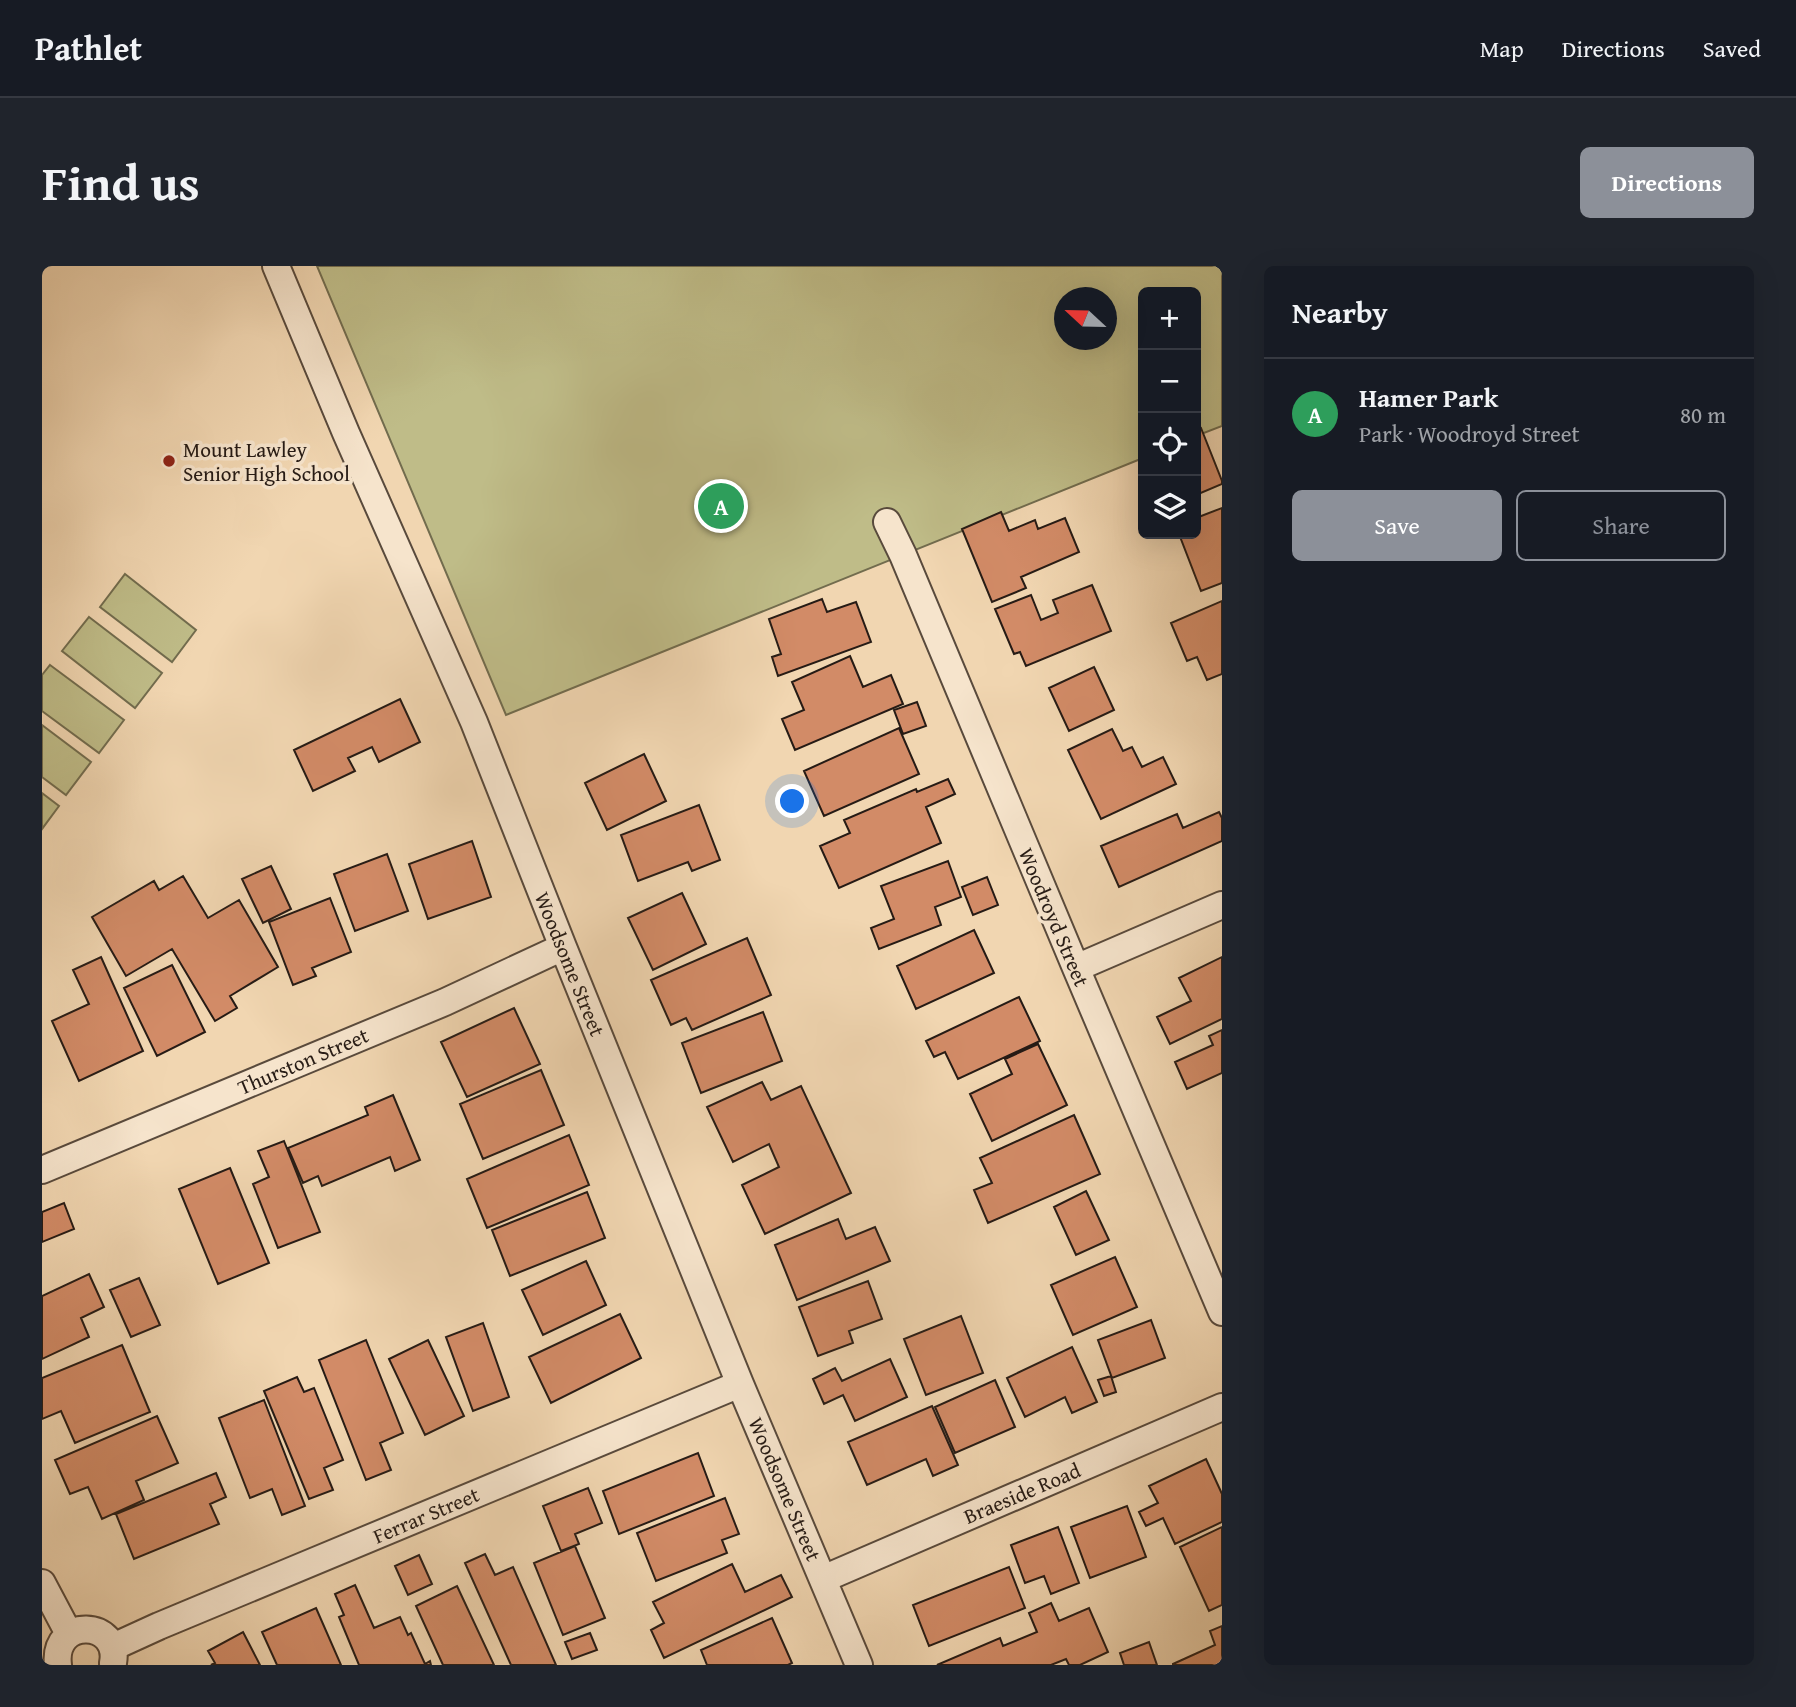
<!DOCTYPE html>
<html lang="en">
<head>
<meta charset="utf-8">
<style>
  :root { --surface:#171b24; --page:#20242c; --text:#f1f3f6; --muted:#9ea1a6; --line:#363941; --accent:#8c9099 }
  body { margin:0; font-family:"Gentium Book Plus",serif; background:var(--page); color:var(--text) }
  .controls { position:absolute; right:21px; top:21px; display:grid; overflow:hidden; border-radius:10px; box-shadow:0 7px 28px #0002 }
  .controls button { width:63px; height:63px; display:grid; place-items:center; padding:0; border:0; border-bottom:2px solid var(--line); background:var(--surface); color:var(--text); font:35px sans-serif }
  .compass { position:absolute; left:1012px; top:21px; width:63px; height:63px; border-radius:50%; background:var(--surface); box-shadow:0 7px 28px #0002; rotate:292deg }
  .you { position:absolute; left:751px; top:536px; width:24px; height:24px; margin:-18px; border:5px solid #fff; border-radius:50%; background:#1a73e8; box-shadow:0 0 0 10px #1a73e833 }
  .badge { display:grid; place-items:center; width:46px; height:46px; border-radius:50%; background:var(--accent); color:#fff; font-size:23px; font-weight:700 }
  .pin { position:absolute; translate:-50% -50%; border:4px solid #fff; box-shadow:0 2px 7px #0006 }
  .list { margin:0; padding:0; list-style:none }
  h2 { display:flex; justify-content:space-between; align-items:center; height:91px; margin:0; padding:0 28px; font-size:30px }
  h2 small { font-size:23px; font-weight:400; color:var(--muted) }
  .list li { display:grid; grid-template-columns:46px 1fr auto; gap:21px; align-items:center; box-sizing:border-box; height:112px; padding:0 28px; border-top:2px solid var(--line) }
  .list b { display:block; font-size:26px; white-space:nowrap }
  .list p { margin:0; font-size:23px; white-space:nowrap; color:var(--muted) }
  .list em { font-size:23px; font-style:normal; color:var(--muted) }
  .actions { display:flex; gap:14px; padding:21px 28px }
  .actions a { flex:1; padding:16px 0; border:2px solid var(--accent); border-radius:10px; text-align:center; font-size:24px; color:var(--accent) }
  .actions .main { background:var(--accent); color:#fff }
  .icon { flex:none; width:38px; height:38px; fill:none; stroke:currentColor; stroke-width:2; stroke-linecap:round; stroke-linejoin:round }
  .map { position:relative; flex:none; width:1180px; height:1399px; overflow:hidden; border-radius:10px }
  header { display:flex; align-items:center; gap:42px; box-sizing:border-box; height:98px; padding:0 35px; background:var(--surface); border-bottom:2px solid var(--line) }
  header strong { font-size:33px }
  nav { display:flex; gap:38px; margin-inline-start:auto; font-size:24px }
  .intro { display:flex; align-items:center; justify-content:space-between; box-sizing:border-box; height:168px; padding:0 42px }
  h1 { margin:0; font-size:49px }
  .button { padding:18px 32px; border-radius:10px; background:var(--accent); color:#fff; font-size:24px; font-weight:700 }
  main { display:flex; gap:42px; padding:0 42px }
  aside { flex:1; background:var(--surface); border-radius:10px; box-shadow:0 7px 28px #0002 }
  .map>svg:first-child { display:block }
  .green { fill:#bfbc88; stroke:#726c4e; stroke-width:2; fill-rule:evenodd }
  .building { fill:#d28b67; stroke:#261b15; stroke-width:2 }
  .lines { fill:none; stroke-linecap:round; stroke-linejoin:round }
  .minor-casing { stroke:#594a3c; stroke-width:30 }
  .minor { stroke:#f6e4cc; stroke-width:26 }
  .poi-dot { fill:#8f2418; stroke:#f6e4cc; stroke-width:2.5 }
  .labels { text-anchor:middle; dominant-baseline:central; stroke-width:7; stroke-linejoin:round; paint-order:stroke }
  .poi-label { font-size:21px; fill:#261b15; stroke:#f6e4cc; text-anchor:start }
  .street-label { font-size:21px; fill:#261b15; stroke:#f6e4cc }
</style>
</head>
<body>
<header>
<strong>Pathlet</strong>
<nav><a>Map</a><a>Directions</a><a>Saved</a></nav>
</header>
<div class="intro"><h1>Find us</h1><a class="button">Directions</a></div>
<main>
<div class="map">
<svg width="1180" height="1399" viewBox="0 0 1180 1399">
  <rect width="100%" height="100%" fill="#f1d6b1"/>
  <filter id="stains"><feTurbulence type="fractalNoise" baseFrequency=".00286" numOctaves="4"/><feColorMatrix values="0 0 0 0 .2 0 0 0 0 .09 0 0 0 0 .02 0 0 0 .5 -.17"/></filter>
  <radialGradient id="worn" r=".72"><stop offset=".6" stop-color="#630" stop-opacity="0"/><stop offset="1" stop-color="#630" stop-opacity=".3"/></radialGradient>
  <path class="green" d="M275,0h905v160l-26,10v-144h-53v166l-637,257zM1022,32h42v42h-42z
    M83,308l71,56 -24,32 -72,-55z
    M47,351l73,56 -27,35 -73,-57z
    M8,399l74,55 -25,33 -57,-42v-36z
    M0,459l49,37 -25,33 -24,-18z
    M0,527l17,13 -17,23z"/>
  <path class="building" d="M1159,162l21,53v3l-26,11v-65z
    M1180,242v75l-21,8 -22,-57h17v-16z
    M959,246l8,19 26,-11 3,9 27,-11 14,34 -58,25 5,11 -34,14 -30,-73z
    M1050,319l19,46 -85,35 -6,-14 -6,2 -19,-45 36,-14 10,25 17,-7 -5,-13z
    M780,333l5,13 29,-10 15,40 -93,34 -6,-19 9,-3 -12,-35z
    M1180,335v73l-15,6 -10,-23 -10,4 -16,-38z
    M808,390l13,31 28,-12 12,29 -108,46 -13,-31 22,-9 -12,-28z
    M1052,401l20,43 -45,21 -20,-43z
    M358,433l20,43 -41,20 -7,-15 -24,11 7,13 -42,20 -19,-41z
    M875,436l9,24 -23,8 -9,-24z
    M857,462l20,46 -95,42 -20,-45z
    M1070,463l11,22 9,-4 10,20 21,-10 13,27 -75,35 -33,-69z
    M602,488l22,47 -59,29 -22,-47z
    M906,513l7,15 -29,13 15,36 -102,45 -19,-42 30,-13 -6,-13 72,-31 1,3z
    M657,539l21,55 -28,11 -4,-9 -50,19 -17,-46z
    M1177,546l3,6v23l-103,46 -18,-41 76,-32 6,14z
    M430,575l19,56 -63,22 -19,-55z
    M345,588l21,57 -53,20 -21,-57z
    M906,595l13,36 -26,10 6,18 -62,24 -8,-21 23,-9 -13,-33z
    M229,600l20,43 -28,14 -21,-44z
    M141,610l25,42 31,-18 39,67 -48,29 7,12 -22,13 -43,-72 -46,27 -34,-59 62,-36 5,9z
    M945,611l11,28 -25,10 -11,-28z
    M640,627l24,51 -53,26 -25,-52z
    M288,632l21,54 -39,16 4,8 -23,9 -24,-63z
    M932,664l20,43 -78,36 -19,-43z
    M705,672l24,57 -79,35 -6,-12 -15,7 -20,-45z
    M59,691l42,94 -64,30 -27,-60 37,-17 -16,-34z
    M1180,691v62l-52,25 -13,-27 34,-16 -12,-23z
    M130,699l33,67 -48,24 -33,-68z
    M977,731l21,44 -82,38 -13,-27 -11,5 -8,-16z
    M472,742l26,56 -73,33 -26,-55z
    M721,746l19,49 -81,32 -19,-50z
    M1180,764v43l-35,16 -12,-27 38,-17 -4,-9z
    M996,778l29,61 -75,36 -22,-47 42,-20 -7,-15z
    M499,804l23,55 -81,34 -23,-55z
    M720,816l9,18 30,-14 50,107 -86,41 -23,-49 37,-18 -10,-23 -36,18 -26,-55z
    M351,829l27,65 -25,11 -5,-14 -68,29 -4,-10 -15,7 -15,-35 80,-33 -3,-8z
    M1032,849l26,59 -112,49 -14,-33 18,-7 -12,-25z
    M527,869l20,50 -102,43 -20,-49z
    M242,875l36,91 -42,16 -25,-64 16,-7 -11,-26z
    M188,902l39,95 -51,21 -39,-95z
    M1044,925l23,49 -33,15 -22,-48z
    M545,926l18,46 -95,38 -18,-46z
    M22,937l10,26 -32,13v-30z
    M796,953l8,20 29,-12 15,34 -93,39 -22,-55z
    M1073,991l22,50 -64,28 -22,-50z
    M544,995l20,44 -63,30 -21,-45z
    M47,1008l15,33 -23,11 8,19 -47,22v-63z
    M97,1012l21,47 -29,12 -21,-47z
    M826,1015l14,38 -33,12 4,12 -35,13 -19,-49z
    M578,1048l21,44 -90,45 -22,-46z
    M919,1050l22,57 -57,22 -22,-56z
    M1109,1054l14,38 -53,20 -14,-38z
    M441,1057l26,74 -36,14 -27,-74z
    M324,1074l37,93 -23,10 11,27 -25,10 -47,-120z
    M386,1074l36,76 -39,19 -36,-76z
    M80,1079l28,67 -75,31 -14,-32 -19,8v-41z
    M1030,1081l25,55 -25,11 -7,-16 -40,20 -18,-39z
    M848,1093l17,38 -52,24 -12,-26 -19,9 -11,-25 22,-11 7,13z
    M1069,1110l5,16 -12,4 -6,-16z
    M255,1111l7,15 10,-4 29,72 -19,8 9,22 -24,9 -45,-108z
    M953,1114l20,47 -60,26 -20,-46z
    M222,1134l41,106 -23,9 -10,-26 -22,9 -31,-80z
    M890,1140l26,59 -25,11 -7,-17 -59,26 -19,-43z
    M115,1150l21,47 -42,18 8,19 -42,19 -14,-32 -18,7 -15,-34z
    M656,1187l16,43 -95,38 -16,-43z
    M1164,1193l16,35v28l-47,22 -12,-26 -17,8 -7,-14 19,-9 -9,-17z
    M174,1207l10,24 -16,7 9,20 -85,35 -18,-45z
    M546,1222l14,35 -27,11 4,10 -18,7 -18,-45z
    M683,1232l14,36 -17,6 5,13 -71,28 -19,-48z
    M1085,1240l19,51 -56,21 -19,-51z
    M1016,1261l21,56 -28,11 -7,-18 -19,7 -14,-38z
    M1180,1261v78l-13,6 -29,-64z
    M533,1280l30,72 -42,17 -29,-72z
    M443,1288l10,21 18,-8 43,98h-45l-46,-102z
    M377,1289l13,29 -24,11 -13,-29z
    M690,1298l13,28 36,-17 11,22 -128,61 -13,-28 13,-7 -11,-21z
    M967,1301l16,41 -96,38 -16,-41z
    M313,1319l19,43 26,-11 8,18 3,-2 14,31 5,-3 1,4h-72l-20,-48 5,-2 -9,-21z
    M415,1320l37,79h-51l-27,-59z
    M1009,1337l8,18 30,-13 19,44 -28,13h-11l-3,-6 -15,6h-114l63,-27 3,8 34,-14 -8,-19z
    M274,1342l25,57h-64l-15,-33z
    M730,1352l20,45 -4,2h-81l-6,-15z
    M1180,1360v39h-49v-1l42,-19 -5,-14z
    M201,1366l17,33h-49l4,-2 -7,-12z
    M548,1367l7,17 -25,9 -7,-17z
    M1107,1376l8,23h-33l-4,-12z"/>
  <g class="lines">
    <defs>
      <path id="minor" d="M234,0l70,167 128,289 89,225 177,437 119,281
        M845,256l16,33 173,413 146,344
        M1034,702l146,-63
        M0,904l403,-168 118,-55
        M781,1313l399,-172
        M0,1317l27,51
        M71,1381l46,-21 581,-242
        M16,1399c-6,-49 63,-45 55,-2"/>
    </defs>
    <use href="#minor" class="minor-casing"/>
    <use href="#minor" class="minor"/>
  </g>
  <circle class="poi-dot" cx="127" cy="195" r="7"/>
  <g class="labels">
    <g class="poi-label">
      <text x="141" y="183">Mount Lawley<tspan x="141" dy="24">Senior High School</tspan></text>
    </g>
    <g class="street-label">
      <text transform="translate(1012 651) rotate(67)">Woodroyd Street</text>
      <text transform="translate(528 698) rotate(68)">Woodsome Street</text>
      <text transform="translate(261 795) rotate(-23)">Thurston Street</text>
      <text transform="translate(743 1223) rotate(67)">Woodsome Street</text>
      <text transform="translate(980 1227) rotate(-23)">Braeside Road</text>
      <text transform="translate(384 1249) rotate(-23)">Ferrar Street</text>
    </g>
  </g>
  <rect width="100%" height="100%" filter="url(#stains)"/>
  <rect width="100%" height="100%" fill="url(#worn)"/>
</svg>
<div class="controls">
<button>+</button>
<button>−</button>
<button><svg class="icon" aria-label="locate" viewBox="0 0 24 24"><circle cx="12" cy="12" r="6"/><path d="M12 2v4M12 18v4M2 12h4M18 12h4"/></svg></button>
<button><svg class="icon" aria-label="layers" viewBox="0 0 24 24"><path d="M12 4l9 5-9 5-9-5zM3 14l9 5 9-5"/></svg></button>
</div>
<svg class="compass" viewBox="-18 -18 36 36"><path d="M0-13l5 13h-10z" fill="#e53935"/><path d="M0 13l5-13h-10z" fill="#9ea1a6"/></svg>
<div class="you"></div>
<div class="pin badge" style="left:679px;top:240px;background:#2e9e5b">A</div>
</div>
<aside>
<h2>Nearby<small></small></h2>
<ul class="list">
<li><span class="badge" style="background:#2e9e5b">A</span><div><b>Hamer Park</b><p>Park · Woodroyd Street</p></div><em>80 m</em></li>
</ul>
<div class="actions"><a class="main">Save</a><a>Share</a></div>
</aside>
</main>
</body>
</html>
